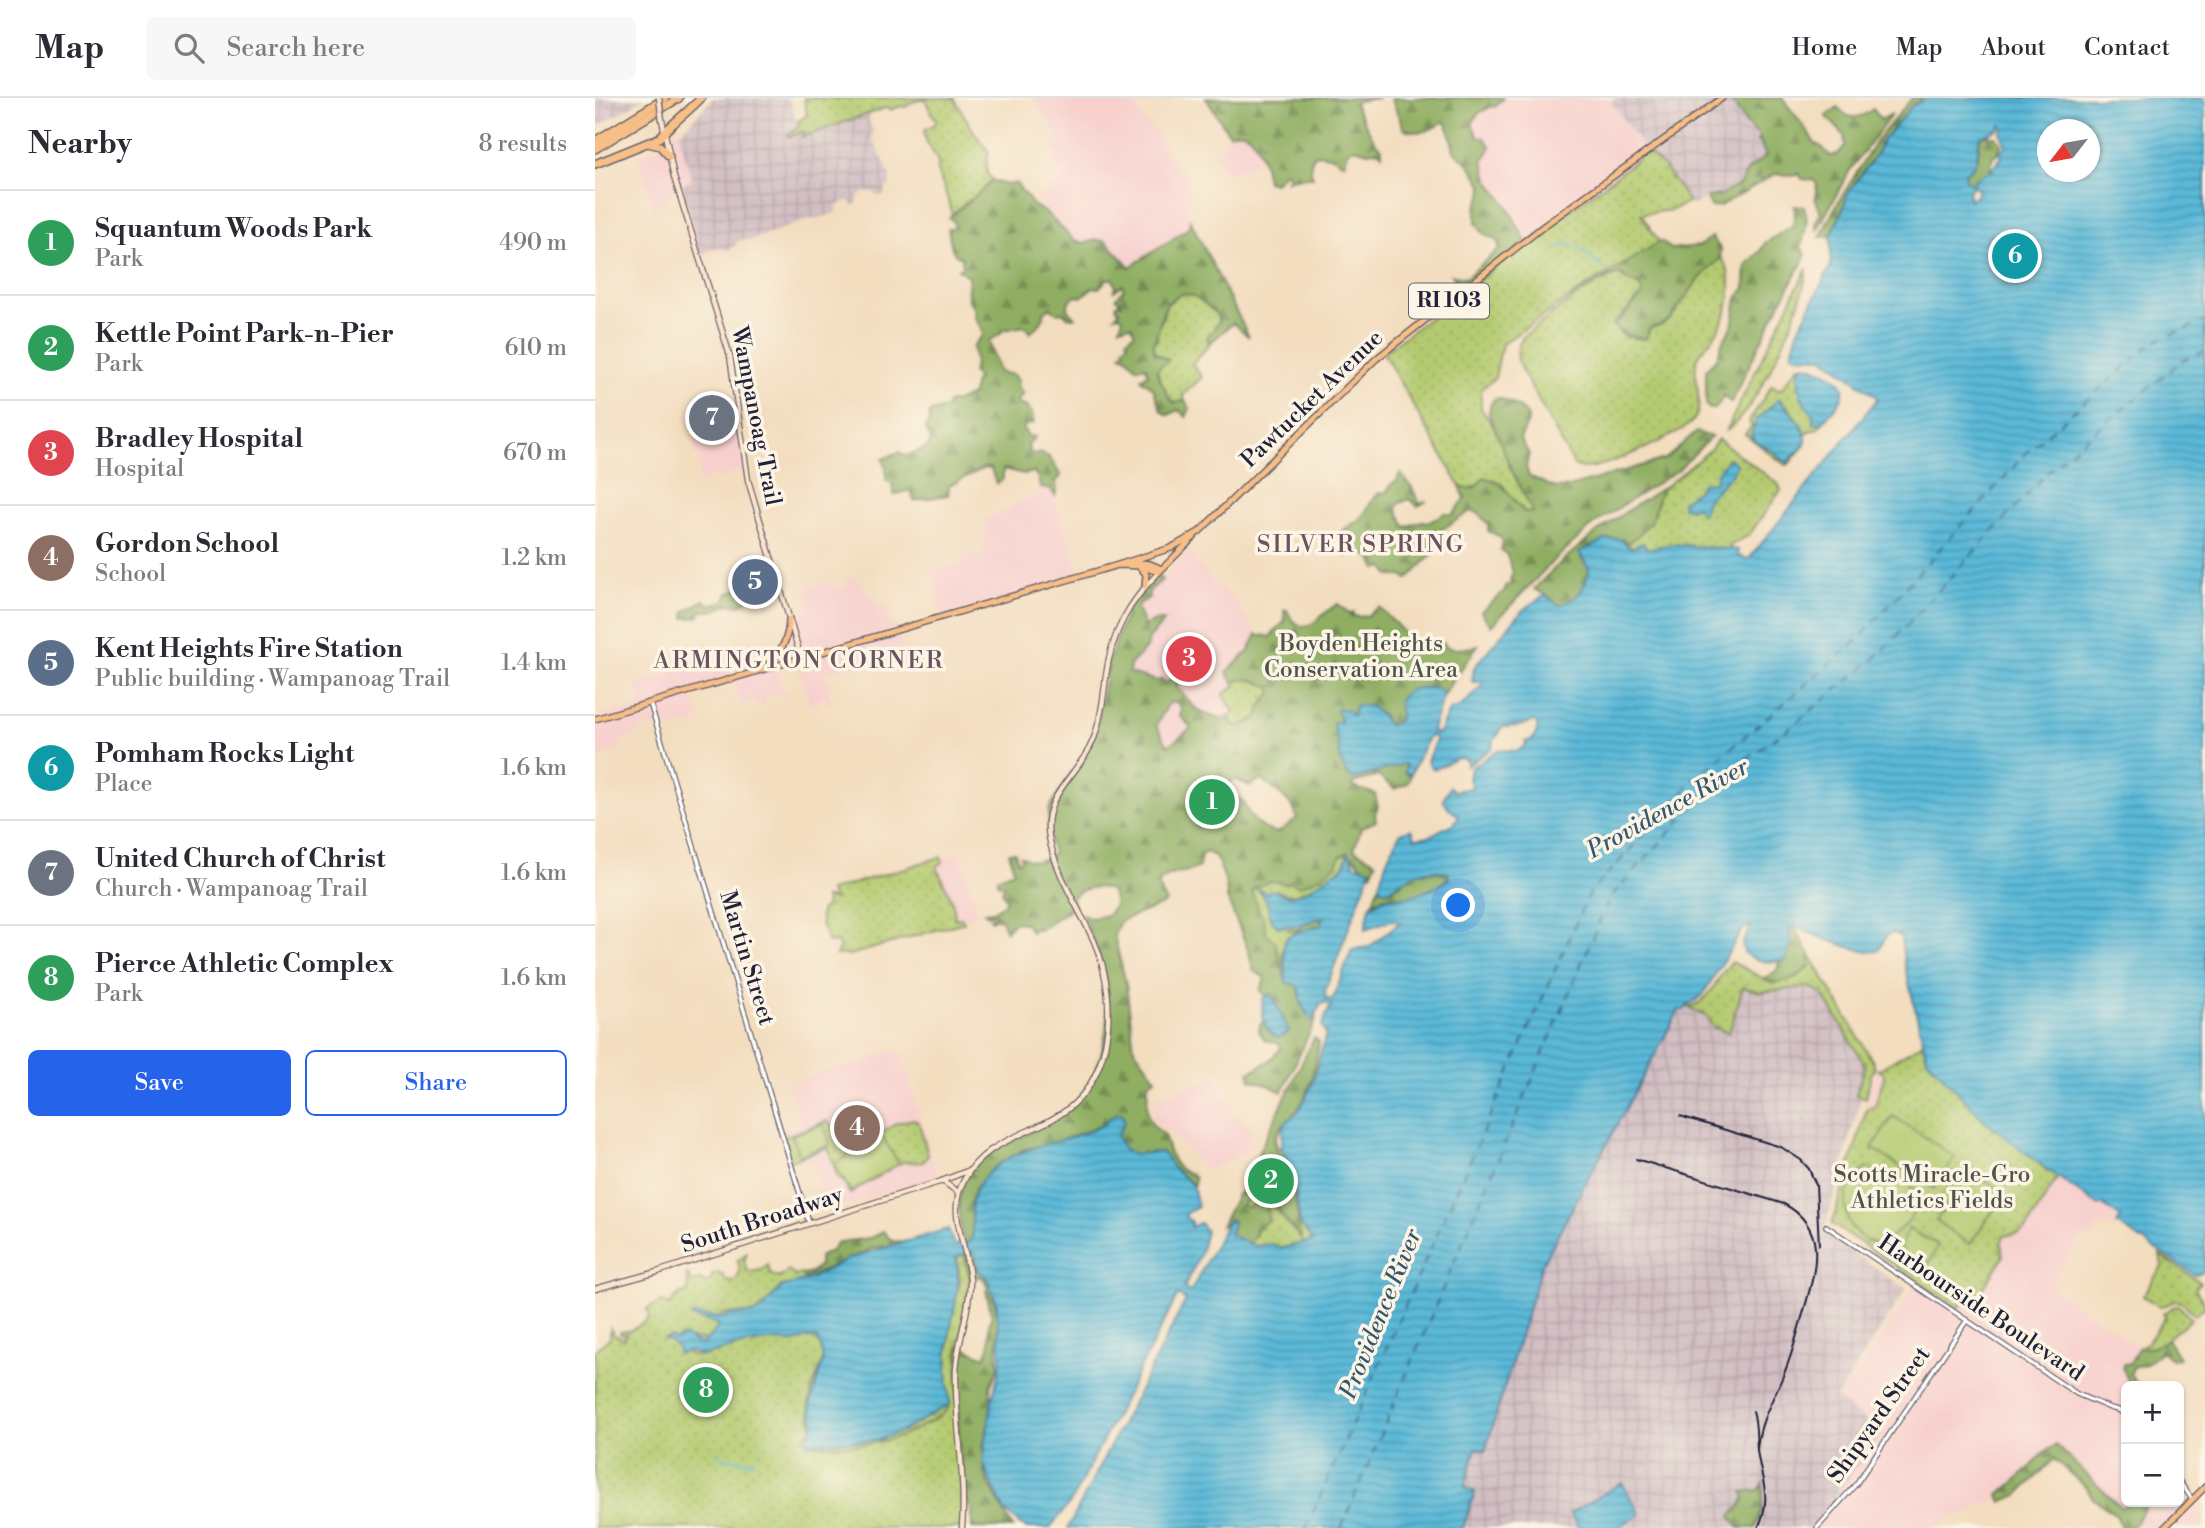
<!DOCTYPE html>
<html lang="en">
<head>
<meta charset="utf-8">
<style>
  :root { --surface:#fff; --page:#f7f7f7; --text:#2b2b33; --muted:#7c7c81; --line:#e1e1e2; --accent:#2563eb }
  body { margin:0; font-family:"Libre Bodoni",serif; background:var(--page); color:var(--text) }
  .controls { position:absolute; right:21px; bottom:21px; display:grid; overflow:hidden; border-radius:10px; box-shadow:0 2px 5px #0004 }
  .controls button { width:63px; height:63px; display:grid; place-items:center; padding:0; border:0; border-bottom:2px solid var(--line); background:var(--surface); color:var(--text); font:35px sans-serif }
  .compass { position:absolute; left:1442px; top:21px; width:63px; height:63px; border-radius:50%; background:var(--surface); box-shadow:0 2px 5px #0004; rotate:239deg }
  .you { position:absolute; left:864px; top:808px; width:24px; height:24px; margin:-18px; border:5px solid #fff; border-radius:50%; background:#1a73e8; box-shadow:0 0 0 10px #1a73e833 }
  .badge { display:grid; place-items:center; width:46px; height:46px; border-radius:50%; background:var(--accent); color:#fff; font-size:23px; font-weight:700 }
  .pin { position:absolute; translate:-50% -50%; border:4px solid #fff; box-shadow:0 2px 7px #0006 }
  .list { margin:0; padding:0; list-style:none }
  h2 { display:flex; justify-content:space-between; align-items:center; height:91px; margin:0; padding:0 28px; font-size:30px }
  h2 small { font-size:23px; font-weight:400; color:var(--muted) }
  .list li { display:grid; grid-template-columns:46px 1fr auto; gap:21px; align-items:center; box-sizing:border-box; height:105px; padding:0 28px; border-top:2px solid var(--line) }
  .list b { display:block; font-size:26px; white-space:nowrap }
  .list p { margin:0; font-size:23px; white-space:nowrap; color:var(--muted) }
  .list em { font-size:23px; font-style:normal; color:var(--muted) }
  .actions { display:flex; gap:14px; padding:21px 28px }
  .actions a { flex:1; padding:16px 0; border:2px solid var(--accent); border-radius:10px; text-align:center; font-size:24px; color:var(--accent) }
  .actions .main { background:var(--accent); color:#fff }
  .icon { flex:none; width:38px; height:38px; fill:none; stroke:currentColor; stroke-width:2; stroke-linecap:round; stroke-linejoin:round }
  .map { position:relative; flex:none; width:1610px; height:1430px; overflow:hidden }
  header { display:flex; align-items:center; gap:42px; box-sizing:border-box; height:98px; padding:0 35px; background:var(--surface); border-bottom:2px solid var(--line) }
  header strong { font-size:33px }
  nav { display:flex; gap:38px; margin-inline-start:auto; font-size:24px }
  .search { width:490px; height:63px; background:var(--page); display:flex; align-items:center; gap:18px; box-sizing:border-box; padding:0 24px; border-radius:10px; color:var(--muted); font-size:26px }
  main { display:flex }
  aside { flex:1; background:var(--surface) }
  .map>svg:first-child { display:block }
  .built { fill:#f7d0cd }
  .industrial { fill:url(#industrial-grid) }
  .green { fill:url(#green-dots); stroke:#6b7655; stroke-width:2 }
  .forest { fill:url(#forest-firs); stroke:#58684e; stroke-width:2; fill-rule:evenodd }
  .wetland { fill:url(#wetland-marsh); stroke:#6b7655; stroke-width:2 }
  .pitch { fill:#b4ca6f; stroke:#6b7655; stroke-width:2 }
  .water { fill:url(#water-rules); stroke:#3e6e8a; stroke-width:2; fill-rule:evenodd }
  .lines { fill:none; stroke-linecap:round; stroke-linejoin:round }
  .stream { stroke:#5ab9d8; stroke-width:2 }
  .ferry { stroke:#365772; stroke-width:2; stroke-dasharray:9 7; stroke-linecap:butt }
  .tertiary-casing { stroke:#6b6369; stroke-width:6 }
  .secondary-casing { stroke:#6b6369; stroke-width:7 }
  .primary-casing { stroke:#6b6369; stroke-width:8 }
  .motorway-casing { stroke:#6b6369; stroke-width:10 }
  .tertiary { stroke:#fff; stroke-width:3.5 }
  .secondary { stroke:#fce5cf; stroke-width:4.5 }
  .primary { stroke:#f7be88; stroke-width:5 }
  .motorway { stroke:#f7be88; stroke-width:7 }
  .rail { stroke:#22223b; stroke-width:2 }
  .secondary-bridge-casing { stroke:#6b6369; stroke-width:7; stroke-linecap:butt }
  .secondary-bridge { stroke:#fce5cf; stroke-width:4.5 }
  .labels { text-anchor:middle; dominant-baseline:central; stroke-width:7; stroke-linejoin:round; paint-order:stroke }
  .shield { fill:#fcf5e5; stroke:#63616e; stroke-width:2 }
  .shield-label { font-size:21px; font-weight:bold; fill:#22223b }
  .street-label { font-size:23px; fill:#22223b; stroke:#fcf5e5 }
  .park-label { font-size:23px; fill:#4e544b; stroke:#fcf5e5 }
  .neighbourhood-label { font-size:24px; letter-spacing:2px; fill:#6c5360; stroke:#fcf5e5 }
  .water-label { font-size:24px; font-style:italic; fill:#365772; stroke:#fcf5e5 }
</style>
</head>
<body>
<header>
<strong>Map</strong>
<div class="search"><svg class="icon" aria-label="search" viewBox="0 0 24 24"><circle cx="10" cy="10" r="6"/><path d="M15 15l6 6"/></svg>Search here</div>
<nav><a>Home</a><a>Map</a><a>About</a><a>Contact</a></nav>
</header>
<main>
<aside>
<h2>Nearby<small>8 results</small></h2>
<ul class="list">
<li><span class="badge" style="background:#2e9e5b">1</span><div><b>Squantum Woods Park</b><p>Park</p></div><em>490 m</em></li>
<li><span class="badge" style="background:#2e9e5b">2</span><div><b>Kettle Point Park-n-Pier</b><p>Park</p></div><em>610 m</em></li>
<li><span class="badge" style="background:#e0444e">3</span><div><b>Bradley Hospital</b><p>Hospital</p></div><em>670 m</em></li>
<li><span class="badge" style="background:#8d6e63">4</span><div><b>Gordon School</b><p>School</p></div><em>1.2 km</em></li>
<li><span class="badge" style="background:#5c6f8a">5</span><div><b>Kent Heights Fire Station</b><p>Public building · Wampanoag Trail</p></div><em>1.4 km</em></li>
<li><span class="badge" style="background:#0f9aa8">6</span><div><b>Pomham Rocks Light</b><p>Place</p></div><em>1.6 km</em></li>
<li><span class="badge" style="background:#6b7280">7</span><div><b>United Church of Christ</b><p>Church · Wampanoag Trail</p></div><em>1.6 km</em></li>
<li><span class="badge" style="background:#2e9e5b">8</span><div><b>Pierce Athletic Complex</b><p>Park</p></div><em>1.6 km</em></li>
</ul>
<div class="actions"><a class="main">Save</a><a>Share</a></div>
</aside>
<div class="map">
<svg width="1610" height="1430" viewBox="0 0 1610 1430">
  <defs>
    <pattern id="industrial-grid" width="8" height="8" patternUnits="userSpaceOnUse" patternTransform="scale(1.75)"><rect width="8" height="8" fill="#d2bec3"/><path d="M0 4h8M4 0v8" fill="none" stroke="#b4a3a8"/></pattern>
    <pattern id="green-dots" width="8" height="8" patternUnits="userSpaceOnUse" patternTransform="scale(1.75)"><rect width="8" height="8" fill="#b4ca6f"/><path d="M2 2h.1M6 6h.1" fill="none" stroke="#9aad61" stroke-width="1.8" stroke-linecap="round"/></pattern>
    <pattern id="forest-firs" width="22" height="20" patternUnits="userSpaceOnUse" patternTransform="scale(1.75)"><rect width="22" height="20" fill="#8fae62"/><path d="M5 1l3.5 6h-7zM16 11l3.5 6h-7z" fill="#748d52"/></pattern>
    <pattern id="wetland-marsh" width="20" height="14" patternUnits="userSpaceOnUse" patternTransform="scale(1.75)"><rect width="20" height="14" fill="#b4ca6f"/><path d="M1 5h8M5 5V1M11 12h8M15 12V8" fill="none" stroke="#9aad61"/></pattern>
    <pattern id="water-rules" width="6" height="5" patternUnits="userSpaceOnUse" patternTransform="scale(1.75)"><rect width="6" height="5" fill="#5ab9d8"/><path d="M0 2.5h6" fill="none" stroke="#4a96b0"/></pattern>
  </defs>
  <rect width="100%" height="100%" fill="#fcf5e5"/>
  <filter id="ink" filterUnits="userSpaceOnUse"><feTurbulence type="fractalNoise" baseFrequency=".0143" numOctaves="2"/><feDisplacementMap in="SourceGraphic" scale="14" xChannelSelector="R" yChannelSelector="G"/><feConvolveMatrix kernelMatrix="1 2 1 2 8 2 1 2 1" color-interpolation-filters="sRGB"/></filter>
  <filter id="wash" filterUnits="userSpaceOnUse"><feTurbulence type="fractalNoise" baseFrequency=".00686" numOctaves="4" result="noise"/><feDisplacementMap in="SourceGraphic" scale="28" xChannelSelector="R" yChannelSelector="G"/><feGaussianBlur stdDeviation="1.57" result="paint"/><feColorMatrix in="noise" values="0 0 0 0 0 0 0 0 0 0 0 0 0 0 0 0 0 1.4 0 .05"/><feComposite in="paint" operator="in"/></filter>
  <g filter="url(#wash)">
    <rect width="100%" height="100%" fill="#f3ddbf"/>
    <path class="built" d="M439,0h98l14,24 4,2 10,14v4l17,25 10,11 5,23 -7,1 5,14 -1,11 -59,40 -16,-20 -8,-6 -9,-1 -15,3 -11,-6 -26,-24 2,-2 -8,-12 20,-15 -3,-5 4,-4 -11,-14 8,-6 -6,-10 9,-6z
      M909,0h19l3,3 2,-3h80l39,54 -121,89 -19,-35 -19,-27 -5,-19 6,-15 -4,-7 -6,-1 -6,-11 1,-7 6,-8z
      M82,32l4,2 1,16 10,34 -10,3 -29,25 -16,-57 16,-2z
      M640,33l12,3 7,7 6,10v9l-20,11 -18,-1 -4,-13 1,-6 10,-17z
      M144,322l4,40 -1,11h-6l-11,7 -15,-2 -6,7 -6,-3 2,-16 -1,-7 -5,-5 1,-12z
      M447,389l9,2 30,87 -139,41 -13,-50 2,-2 5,4 13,-3 2,1 10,-4v-6l20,-3 4,-14v-19l51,-26z
      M595,451l20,31 24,20 24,36 18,61 -93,54 -27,-10 -19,-28 -19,-76 27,-44z
      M253,479h5l11,9 3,11 9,-2 -1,8h3l2,4 8,-1 1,17 3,6 6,2 8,26 -3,2 -4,-7 -2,3 -10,1 -3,5 4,6 -3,2 -4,-6 -5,-2 -6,1 -3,5 -5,2 -5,-8 -2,5 -32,6 9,31 -3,2 -4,-7 -15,8 -14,-45 -19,6 9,29 -4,4v-7l-4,-4 -1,5 -7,3 -2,-2 1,-3 -3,1 1,11 -3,2 -9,-6 -14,5 -9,-27 -41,14 8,28 -26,8 -7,-3 -13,3 -5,-3 -8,3 -6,9 -6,2 -5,-2 -2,6h-3l1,4 -3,4h-8l-8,9 -5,-14v-27l46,-13 -7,-26 2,-2 5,6 11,-6 18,-3 7,-9 3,3 20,-10 14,-2 37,-14 9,27 22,-20 6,-34 4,-3 5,4 8,-3 4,-11 -3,-9 1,-5 11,-5 3,2 9,-4 4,7 9,-2 4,-3z
      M365,755l19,61 -131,38 -17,-58z
      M1328,945l4,16 124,113 47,34 2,-2 21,14 -8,12 -12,-7 -11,16 -7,-4 -33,51 98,68 -20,14 2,11 4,7h-8v116h17l-18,19 -71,-65 -38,36 -66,26 -11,10h-116l-27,-28 48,-96 -8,-6 19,-28 3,2 59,-89 -86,-58 45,-155z
      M304,951l39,128 -111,34 -17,-54 -17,5 -10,-31 18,-6 -13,-42z
      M621,979l7,19 29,37 -7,20 -3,3 -32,13h-6l-33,-36 -17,-12 -2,-21z
      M1584,1361l16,31 -7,6 17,25 -12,7h-18l-5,-7 -7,7h-33l7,-6 5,-11 8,-9h29z"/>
    <path class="industrial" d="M0,0h49l-49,30z
      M118,0h76l10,29 -10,8 15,-4 -2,5 67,-23v8l4,9 -1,8 19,38 -1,9 -5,4 -1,6 -7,1 -3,-4h-9l-7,4v6l-4,3 -5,-4 -6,1 -6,4v6l-9,4 -16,2 -60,22h-12l-10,10 -16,-2 -14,8 -18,-71 10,-4 -12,-42 1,-7z
      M1021,0h114l17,26 12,12 7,20 -18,14 -9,15 -16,9 -17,4 -14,8 -30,-41 -15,-13 -36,-50z
      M1148,888l17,6 50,-5 12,6 43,72 -9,31 5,2 -37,134 82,57 -70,109 46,35 -70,95h-349l12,-35 -11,-5 13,-41 8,4 57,-187 137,-254h5l3,-3 19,9 7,11z"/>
    <path class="green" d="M209,0h150l20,34 15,20 -2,6v15l5,7c-7,10 -16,15 -27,23 -5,4 -7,8 -13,11 -4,-15 -9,-28 -14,-43 -2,-8 2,-4 -1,-11 -5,-13 -14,-17 -12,-31l9,-4 3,-5 -5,-6 -7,-15 -13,3 -6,5 -5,-1 -12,4 -1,-3 -86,30 2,-6 -14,6 -2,-2 11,-8 -1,-6 9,-6z
      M1052,54l15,13 27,37 -17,8 -31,4 18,28 -27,19 -35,18 -95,65 -7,34 -14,11v19l16,24 13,35 24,45h-10l-23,-28 -10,-5 -24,11 -7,-4 -77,-133z
      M1126,159c16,22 9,55 -5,76 -5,9 -16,17 -19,26 -6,19 8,42 -2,59 -7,14 -94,52 -111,50 -4,0 -7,-2 -10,-3l-54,-98c-4,-13 -4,-18 3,-30l58,-45 38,-19 6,7 14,5 4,9 -30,30 9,11 20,4 5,-2 3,-9 11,-3 9,-6 28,-39z
      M1212,170c-3,38 -49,142 -81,163z
      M586,195c15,0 36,13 38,29l-12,16 2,7 -17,19 10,13 -19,18 2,6 -10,2c-9,-7 -16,-22 -18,-34l4,-5v-7l-6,-4 -2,-9 4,-6v-9l5,-9 4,-15z
      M1203,268h3c-8,24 4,40 21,56l6,-6 -11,13 -8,2 -4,5 -16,-28 -9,-9 -11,9 -17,29 12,11 8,1 17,13 16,-20 -1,4 -16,19h-3l-40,-31 7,-8 -3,-4 23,-37 6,4 4,-1z
      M1123,341l60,45 3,6 -32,45 -18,10 -2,4 -57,-5 -26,5 -3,-6 -12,5 -4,-5 12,-8 12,-14 8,-29 51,-42z
      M646,581h12l18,8 1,6 -14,24 -19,10 -7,-3 -3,-7 5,-5 -11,-18 13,-8 -3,-3z
      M346,759l2,5 -6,4c4,15 21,40 17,52h8l2,4 -118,34 -1,-2 -9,1 4,-8 -4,-5 -8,1 -7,-20 -1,-12 7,-6 -2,-7 9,1 -5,-8z
      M1215,857l62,105 3,8 -4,7 -5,23 -10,-3 9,-30 -43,-72 -12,-6 -50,5 -17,-5 -14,46 -16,-6 -7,-11 -19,-9c25,-4 28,-30 45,-45l40,21 25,-6 13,-11z
      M1328,945l4,16 56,60 75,58 -31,51 -7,5 -16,3 -3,7 2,14 -31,49 -8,-5 -5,7 -127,-84 35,-116 8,-2 9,-30v-3l-6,-3z
      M318,1021l6,4 9,32c-6,13 -13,5 -24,7 -10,2 -43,25 -54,32l-7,-13 -5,-2 -10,-32 -38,14 -7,-24 43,-16 9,6 15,25 47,-29z
      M674,1043c31,14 20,55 32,82 3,6 9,12 13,17l-32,8 -10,-4 -17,2 -13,-4 -9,-20 8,-28 -4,1 2,-3 6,-1z
      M368,1153l7,28 -12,73 4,135 -1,41h-366v-178l15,-12v-10l4,7 10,4 2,-4 -6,-1v-2l12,-2 15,-10 2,-5 -2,-6 15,-7 7,3 10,-10 9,-3 -1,-18 5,8 8,-2 6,3 5,-3 1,-5 5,-2 6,2 3,6 7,1c8,-5 8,-14 4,-22l5,-2 5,-6 -3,10 4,10 14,-2 6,-5 2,9 9,4 9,-7 8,5 5,-2 4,5 -9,5 -15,2 -14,17 -12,10 -32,1 -4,5 2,7 -15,15 -27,-4 -3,4 2,6c26,20 28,0 53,2l5,-3 28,-5 3,-5h46l8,6 21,100 27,-2 80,-33 -3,-13v-36l9,-58 5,-17 -3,-27z
      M1565,1157l40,27 -5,7 10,15v3l-10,8 -13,-13 -7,-1 -15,6 -17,-11 19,-30z
      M1584,1208l12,13 -41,34 -9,-6 3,-3 2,1 20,-29 -3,-2 10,-7z"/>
    <path class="forest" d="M611,0h173l-22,3 -3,3 21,38 7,7v5l-4,-4 -10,2 -13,-4 -7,3 -3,12 -5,-1 -5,-5 -18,-3c-7,3 -8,16 -4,23 -10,0 -18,0 -26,3l2,-3 -3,-6 -11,12 -8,-2c-3,-19 -12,-60 -38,-47z
      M796,0h113l-9,9 -4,-1 -2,2c-9,3 -16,8 -16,18l5,11 7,1 6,9 -8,13 5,19 19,27 19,35 -64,50 -10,-16 11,3 4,-1 33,-29 -3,-7 -14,-8 -7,-10v-15l6,-13 1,-9 -13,-21 -16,-14 -5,-22 -5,-8c-14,10 -22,14 -40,8z
      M1135,0h52l26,34 7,12 7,3 8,9 8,-2 7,-8 -1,-11 -18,-19 12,-9c10,14 22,12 35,2l8,11 11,-6 -42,56 -33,60 -1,-8 5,-10 -6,-14 2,-14 -4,-4 -11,-1 -2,-4 -25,-1 -55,32 -9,1 -5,-9 17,-4 16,-9 9,-15 18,-14 -6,-14h-3l2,-6 -12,-12z
      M1317,0h10l-8,6 -32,37 -5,12 -22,29 -24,54 -11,1 17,-33 40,-64z
      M1395,34l-2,4 8,1 6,8 -5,9 -4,2 -3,14 -16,10 -1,6 -2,-3 -5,-3 -1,-7 13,-16 2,-20z
      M397,82l15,5 9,-2 17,22 13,8 28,27 10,3 13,-3 9,1 24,26 53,-35 6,-5 1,-7 59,117 -16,-14 -23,20 -3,-5 12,-16c-1,-9 -6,-12 -13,-17 -13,-12 -25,-17 -38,-2 -9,10 -8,31 -15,41l2,9 14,7 -12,9v4l13,26 5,4 10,-2 5,7 -4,9 -7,-7 -11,5 -7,-5 -8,-22 -12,-9 7,-5 -2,-8 -9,2 -11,-12 -5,-2 4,-3 -1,-3 4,-5 -1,-4 7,-5v-4l-3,-5 -11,2 3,-9 -3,-3 -5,1 5,-5 -3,-2 -1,-4 3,-3 4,3 -7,-7 8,-9 -2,-4 -9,7 3,-5 -3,-8h-6l-8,9 -6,-1 -12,10 -5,-1 -7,5 -2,7 8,10 -7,-1 -6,-5 -5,1 -7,-6 -6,5c1,11 -9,15 -14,21l-5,-7 -22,4 -3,4 -11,7 10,31 14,3 5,6 -1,5 6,8 -6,7 2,4 7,1 6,7 2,10 -8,2 -3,4 5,7 7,1 -7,8 2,7 5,3 5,-2 9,4 12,19 -6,6 2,7 -2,7 -5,-8h-10l-2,-10 -4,-6 -10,2 -21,-5v10l-7,5 -5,-15 -7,-1 -32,16 -3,2 -1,9c-11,1 -22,4 -34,6l-4,-11 -16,5 -1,-11 -7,-4v-13l-3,-8 16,-7 6,4 22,-8 4,-8 -6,-13 4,-4 1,-11 16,-4 3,-6h7l16,-7 3,-13 3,-4 -6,-5 3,-8 -2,-19 10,-11v-4c-7,-12 -8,-9 -9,-24 -9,-8 -6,-18 -5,-30l-11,-8 4,-3v-8l-7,-4 -3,-5 -4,-20 7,-2 -2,-7 -4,-2c13,-12 31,-23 43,-38z
      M1199,108l10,1c6,14 0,27 -3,41l5,7 -36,68 -39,80 -7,-7 -9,13h-5l-4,-4v-35l11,-12 5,-15 10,-16 5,-29 8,-10 1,-23 14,-13 5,-9 27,-17 3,-8z
      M1117,139l9,13 -2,10 -21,20 -28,39 -9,6 -11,3 -5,11 -16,-4 -2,3 -14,-14 8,-5 22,-25 -4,-9 -14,-5 -3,-6 -12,2 -37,22 -2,-1c29,-20 59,-36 88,-55h4l8,7 28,-3z
      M905,300c9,5 29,10 28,23 -1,5 -6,13 -8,18l9,15 -3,13 3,9 26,12 14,-1 96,-28c12,-8 20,-20 32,-27l14,5 -33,33 -83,53 -42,38 -62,65 -10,-14 25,-22 -1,-4 10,-3 -5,-3 3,-8 -7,-19 -5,-3 2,-9 -4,-5 -11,-5v-7l-10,-11 -7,-2 -36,23 6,11 -33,34 -6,-3h-12l-6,-9 -8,2 -6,-12 -12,-6 -11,5 5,-8 -6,-8 -10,-4c8,-8 21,-13 27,-21 8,-10 5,-12 16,-22h6l5,-5v-3l7,-4 3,-8 11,13 9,18 7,-3 -9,5 -9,-7 -11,5 -1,5 8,18 17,-6 8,1 14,-9 8,2 13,-16 -5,-13c12,7 17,1 24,-9l17,7 23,28h9l-23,-45 -21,-53 1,-8 4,-7z
      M1072,387c-13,12 -7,15 -13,30 -5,12 -16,21 -27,28 -17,-12 -34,3 -46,15l8,10c-3,20 -11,32 -30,38l-11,-10 -14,-7c42,-45 81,-71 133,-104z
      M563,477l4,5 -13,11v7l-10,6 -2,5 7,17 14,-6 6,1 -15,18 -2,8 -17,18 -1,8 29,8 4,-2 4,4 6,-5h7l-2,11c8,4 8,9 15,16 7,8 27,16 37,12l3,7 7,3 19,-10 2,-9 12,-16 -2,-5c-13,-5 -23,-12 -37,-4l-6,-11 22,-21 8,-17 4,3 2,-2 7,2 15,-16 -1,-11h3l5,10 11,7c15,-3 21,-16 35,-23l13,11 3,-4 -1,5c12,3 17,-2 26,-9l34,35 27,-2c7,13 24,9 38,5l-35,50v-3c-17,-9 -29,-1 -43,8 -4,14 7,19 -12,26l-6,-12 -29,-3v5l-10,-7h-6l4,13 -8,3 8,23 2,15 21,13 40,-12 2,1 1,9h4l-3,9 -13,6 -17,-13 -25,7 1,4 21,7 3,13 -3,6 1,8 -15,7 -7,21 22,13 -5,12 -24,-22 -3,2 -2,13 -33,22 -15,7 29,27 -7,96 -34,73 -18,-9 -13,-3 -2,-8 19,-10 13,-14 -3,-5 -13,-3 -6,-9 1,-6 4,-4 21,14 4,-4 -17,-36 -7,1 -5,-5 5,-13 -12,-8 -4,-18 -22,-54c1,-14 -6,-30 -12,-42l-9,-4 -5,3 -2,12c-11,6 -15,4 -26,7 -5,1 -12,7 -16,10l9,18 -4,3 -42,16 -6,14 12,49 8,64 22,31 -8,4c0,23 -7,38 16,51 3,11 6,26 15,34 6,5 11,4 16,10l-1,7 -20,-16 -13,-17 -27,2 -10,-4 -7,-14 7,-14 -3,-9 -10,4 -11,9 -43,16 -34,8 -29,18 -18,20 -5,13 2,37 -4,5h-5c-4,-21 -10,-42 1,-62 18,-34 56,-42 87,-60 54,-32 65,-106 48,-162 -5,-15 -12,-30 -18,-45l10,4 15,-3 8,-10 -3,-13c-12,-9 -32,-4 -41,7l4,7 -37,24 -1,-3 -6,5 -6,-9 -11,-1 -8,9 -6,-13 -9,2 -1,-2 7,-3 -1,-2 -8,2 -4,-3 8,-1 12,-7 2,-5 -4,-8 3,-6 -8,-2v-5l17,-7 -5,-19h6l3,10 4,-3 -1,-3c12,7 20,6 32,-2l-5,-19 1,-26 46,-75 13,-70 20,-56zM574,605h8l4,6 -1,7 10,10v3l-22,17 -12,-21zM639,681l16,7 11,-7c13,12 32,20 36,39l-19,15c-17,-3 -29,-15 -35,-32l-16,-8v-7z
      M144,490l3,5 8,-1 -4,10 -6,3 -12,-1 -14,7h-12l-4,6 -13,1v-6l19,-12 6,5 12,-3 5,-5v-3z
      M844,774l9,4 -6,8 -30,13h-30l-10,7 6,-16c14,7 25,-9 38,-14 7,-2 15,-2 23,-2z
      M1198,827l17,30v11c-12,13 -30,20 -46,14l13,-10 11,-43z
      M719,940l5,4c-3,22 -7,45 -19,64 -12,20 -27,17 -24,45l14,14 11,74 -30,-36 4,-7 -4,-18 -14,-4 -5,12 -5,4 -4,-5z
      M647,1096l4,7 -4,5 6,2 12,-8 8,4 -1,3 2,13 -10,7 -9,17 -21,-9 4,-14 -4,-2 -3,5 -5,2 16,-31z
      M288,1133l9,10h12l-4,3 -27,4 -68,31 -2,-4 8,-2 8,-7v-9l12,-6 5,-8c15,-4 35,-1 47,-12z
      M377,1151l18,29 9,46 -2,30 2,11 -9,22 3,20 -10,38 3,17 -2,8 4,12 25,46h-41v-14l-5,-14 -5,-2 -5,-114 2,-38 26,11 4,-10v-23l3,-9 -6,-24 2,-4 -5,-9 -4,-2 -9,3 -5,-27z
      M1572,1241l12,19 -8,1 -9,-8 -17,14 -11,1 -4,8 8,12 -8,-1 -7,-16 1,-5 6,-1 9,-16c8,4 21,-2 28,-8z
      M1461,1347l65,63 9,-6h20c-9,8 -10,19 -20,26h-8l-6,-13 -22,-16 -10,-13 -30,-27 -36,36 -16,7 -3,-7 30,-26 15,-17z
      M1168,1386l-1,26 -6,18h-17l-8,-12 9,-9 5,-10 -2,-5 16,-2z"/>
    <path class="wetland" d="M753,755l-4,14c-19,9 -45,39 -67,23l-10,5 -1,-2 -4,-1 8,10v15l8,10 29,-5 -10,7 -11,1h17l-6,1 -10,6 -5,19 4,26 -11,-40 -9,-8 -2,-12 -12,-29 2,-5 14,-6 9,-1 7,3 7,-2 7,4c14,-4 39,-15 42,-30z
      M228,1263l-13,45 4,15 -7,22 98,-13 45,-26c-7,17 -54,35 -72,38 -16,3 -57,5 -72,1l-2,-5 8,-10 -3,-22 3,-18z"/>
    <path class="pitch" d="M1298,1018l62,41 -21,32 -62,-41z
      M228,1026l7,21 -31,11 -7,-21z
      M287,1038l17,28 -48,28 -17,-28z
      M1272,1070l31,10 22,15 1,9 -14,21 -25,22c-41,-7 -50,-54 -15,-77z
      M1375,1072l35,23 -35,51 -34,-23z
      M1314,1131l29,16 -8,16 -12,13c-18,-10 -21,-29 -9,-45z"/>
    <path class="water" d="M1331,0h279v1173l-10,4 -78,-51 4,-6 -20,-14 -2,2 -54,-38 -62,-49 -56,-60 -23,-97 -3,-25 -6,-4 -8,2 -9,16c-25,2 -61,-16 -85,-25l-4,3 3,14 -7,18c-16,2 -27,1 -40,-7l-3,-10 10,-19 -9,4 -41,67 -14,9 -4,5h-5l-137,254 -57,187 -9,-3 -11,39 10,5 -12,36h-395l118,-228 -8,-5 -107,207 -21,26h-23l-8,-4 -14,-13 -16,-33 -6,-17 8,-56 10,-43 -5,-62 -9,-22 -9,-8 -4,-17 -3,-1 -15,5c6,26 -2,49 -6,76 -4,25 -4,47 0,71l-45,26 -27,10 -71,3 7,-22 -4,-15 13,-45 -2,-13 -4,-9 -9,-1 -14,4 -29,-1 -30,5 -31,10 -15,-5 -10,3c-2,-9 -7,-13 -16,-15l8,-2 5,3 8,-4 17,9 15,-15 2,-6 -27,-7 2,-2 31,3 4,-3 24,-1 11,-4 6,-10 13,-13 28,-8 40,-21 98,-29 6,16 15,-2c9,-8 -4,-37 8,-56 28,-44 82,-40 124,-61 6,-4 10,-9 17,-13l5,2 1,7 -7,14 7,14 10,4 27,-2c7,5 8,12 14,18 20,17 17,11 23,37l-10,5 -3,5 6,4v6l9,-4 6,8 -6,24 -16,33 7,3 38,-72 4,3 -3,13 25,11 17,-2 10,4 31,-7 -12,-16 -11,-60 -8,-14v-20l4,-9 14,-13 13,-26 13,-49 -4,-9 9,-20 -7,-3 -5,5 -6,14c-10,-9 -14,-19 -14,-33l-6,-5 -3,1 -4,-2c0,-41 -16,-45 34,-56l4,-9 -24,8 -22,2c-15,-14 -3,-24 -22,-38l8,2 3,3 2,-3c9,-2 12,5 21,5 20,-2 36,-21 54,-29l4,-14 7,12 16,4 -46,122 1,8h7l19,-50 17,-2 31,-25 -9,-2 -26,9 5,-23 15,-8 22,-1 22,-7 15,-7 5,-5v-4c-20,-10 -45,4 -60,17l-8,-2 -2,-4 9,-28 12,-24 12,-4 3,9c20,0 23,-9 39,-14l5,-8 -10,-7 -6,-9 7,-13 4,4 18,-3 -3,-9 2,-11 27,-18 20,1 9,-7 -2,-2 8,-3 4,-8v-8l-3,-2 -15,5 -16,1 -9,13 -2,8 -25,18v-6c-12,-6 -18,5 -33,9l-3,-2 -4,-6 9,-22 -5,-4 -4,4 -16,35 -6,-1 1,-8 -2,-1 -51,15c-16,-10 -12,-36 -20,-54v-3h8l-4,-13 10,1 6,6 2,-10c18,-5 25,8 34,20l10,-6c2,-7 -1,-11 0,-17 4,-18 32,-18 44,-11v3l-11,35 1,2 5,2 12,-25 5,1 12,-9 15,-16v-3h-10l2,-14 11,-14 38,-44 22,-15 14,10c19,-5 27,-17 30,-36l-10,-17 28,-13h13l11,9 12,-5 4,6 25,-5 66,6v6l11,3 129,-161 -55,-41 -26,-1 -5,-3 6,-22 33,-66v-29l11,-24 6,-19 29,-40 5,-12 28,-33zM1406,27l2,2 -2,6 5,14 -7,5 3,6 -4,3 1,2 -7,5 1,3 -3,-1 -16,10v6l4,2 -2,9 -6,3 -2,-9 5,-5 -2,-4 -5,-2 -1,-7c16,-9 11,-22 15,-36l19,-8zM1452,32h42v42h-42zM1399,138l12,7 7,-1 3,1 -1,5 9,4 -6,16h-11l-3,-6h-4l-13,-22 1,-3z
      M1209,267c12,3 43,11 39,29 -2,10 -15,21 -21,28l-9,2v-10c-16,-17 -14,-24 -14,-46z
      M1184,301c7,8 29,29 27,42 -2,8 -14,14 -18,22 -7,-3 -8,-6 -14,-11 -8,-8 -13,-2 -23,-17l5,-15z
      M1134,360l8,7 -7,11 -23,24 -4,13 -2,1 -5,-8 -5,3 -8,-2 -1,-5 16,-12 5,-7 12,-1 2,-9z
      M676,896l18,37 -10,7c-16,-6 -18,-23 -16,-39z
      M1027,1385l18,31 -24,14h-37l-9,-15z"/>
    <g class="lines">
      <path class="stream" d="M966,148l11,-1
        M982,149l26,21
        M123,1356l8,5 29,3"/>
      <path class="ferry" d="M711,1430l283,-634 108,-117 161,-137 171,-190 126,-109 50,-20
        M746,1430l268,-629 110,-121 73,-52 88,-72 176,-191 127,-103 22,-9"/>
    </g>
  </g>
  <g filter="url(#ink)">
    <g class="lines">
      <defs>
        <path id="tertiary" d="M55,605l159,520
          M1231,1128l251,168 33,14 16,4
          M1526,1314l5,4
          M1584,1383l13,18
          M1222,1430l39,-44 111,-164"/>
        <path id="secondary" d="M67,22l12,57 56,179 18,124 53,178
          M345,1084h4l15,11
          M0,1191l62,-17 282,-90 31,-12
          M367,1430c4,-52 -7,-104 -6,-156 1,-31 14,-60 14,-90 -1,-34 -24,-67 -7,-100 33,-66 121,-38 142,-136 7,-34 3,-73 -11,-105 -16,-35 -38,-66 -45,-104 -8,-43 32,-63 45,-99 7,-20 10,-42 12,-63 6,-43 23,-73 53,-103"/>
        <path id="primary" d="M536,464l19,2 12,5
          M523,467l21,1 20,6 35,-35
          M544,468l7,8 -1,12
          M170,569c15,-12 24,-28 24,-48
          M0,621l523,-154 53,-17 28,-16 177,-173 169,-134 177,-127
          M1569,1430l41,-41"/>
        <path id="motorway" d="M0,43l70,-43
          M53,45l12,3 9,10
          M0,51l84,-51
          M0,66l64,-26c12,-14 29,-26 42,-40"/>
      </defs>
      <use href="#tertiary" class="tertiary-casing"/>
      <use href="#secondary" class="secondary-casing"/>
      <use href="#primary" class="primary-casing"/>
      <use href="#motorway" class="motorway-casing"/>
      <use href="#tertiary" class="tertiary"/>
      <use href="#secondary" class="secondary"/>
      <use href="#primary" class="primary"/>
      <use href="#motorway" class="motorway"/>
      <path class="rail" d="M1085,1018l101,31 20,13 8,9 7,16 3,60
        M1041,1061l148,45c47,25 30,70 19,110 -6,19 -10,38 -18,57 -10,26 -27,51 -28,80
        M1158,1313c4,13 3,26 4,39 4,32 16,45 1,78"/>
      <defs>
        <path id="secondary-bridge" d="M64,0l3,22"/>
      </defs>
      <use href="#secondary-bridge" class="secondary-bridge-casing"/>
      <use href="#secondary-bridge" class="secondary-bridge"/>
    </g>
  </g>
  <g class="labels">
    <rect class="shield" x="814" y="185.5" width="80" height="35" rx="5"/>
    <g class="shield-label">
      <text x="854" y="203">RI 103</text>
    </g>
    <g class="street-label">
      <text transform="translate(717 301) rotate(-44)">Pawtucket Avenue</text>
      <text transform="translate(161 318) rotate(79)">Wampanoag Trail</text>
      <text transform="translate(152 860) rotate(73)">Martin Street</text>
      <text transform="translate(167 1122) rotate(-18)">South Broadway</text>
      <text transform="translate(1386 1210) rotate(34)">Harbourside Boulevard</text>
      <text transform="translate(1284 1317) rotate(-55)">Shipyard Street</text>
    </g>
    <g class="park-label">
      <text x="766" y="546">Boyden Heights<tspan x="766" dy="26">Conservation Area</tspan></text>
      <text x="1337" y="1077">Scotts Miracle-Gro<tspan x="1337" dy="26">Athletics Fields</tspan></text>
    </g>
    <g class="neighbourhood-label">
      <text x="766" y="447">SILVER SPRING</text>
      <text x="204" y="563">ARMINGTON CORNER</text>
    </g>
    <g class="water-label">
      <text transform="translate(1073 711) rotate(-29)">Providence River</text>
      <text transform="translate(786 1216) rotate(-68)">Providence River</text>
    </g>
  </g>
</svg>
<div class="controls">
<button>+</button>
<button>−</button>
</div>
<svg class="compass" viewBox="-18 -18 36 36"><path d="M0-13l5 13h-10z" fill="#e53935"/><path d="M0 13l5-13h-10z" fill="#7c7c81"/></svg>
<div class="you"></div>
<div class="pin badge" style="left:617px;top:704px;background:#2e9e5b">1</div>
<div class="pin badge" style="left:676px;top:1083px;background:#2e9e5b">2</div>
<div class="pin badge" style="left:594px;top:561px;background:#e0444e">3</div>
<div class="pin badge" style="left:262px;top:1030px;background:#8d6e63">4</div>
<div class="pin badge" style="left:160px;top:484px;background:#5c6f8a">5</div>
<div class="pin badge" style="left:1420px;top:158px;background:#0f9aa8">6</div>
<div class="pin badge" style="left:117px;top:320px;background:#6b7280">7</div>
<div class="pin badge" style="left:111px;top:1292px;background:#2e9e5b">8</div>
</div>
</main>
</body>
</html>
